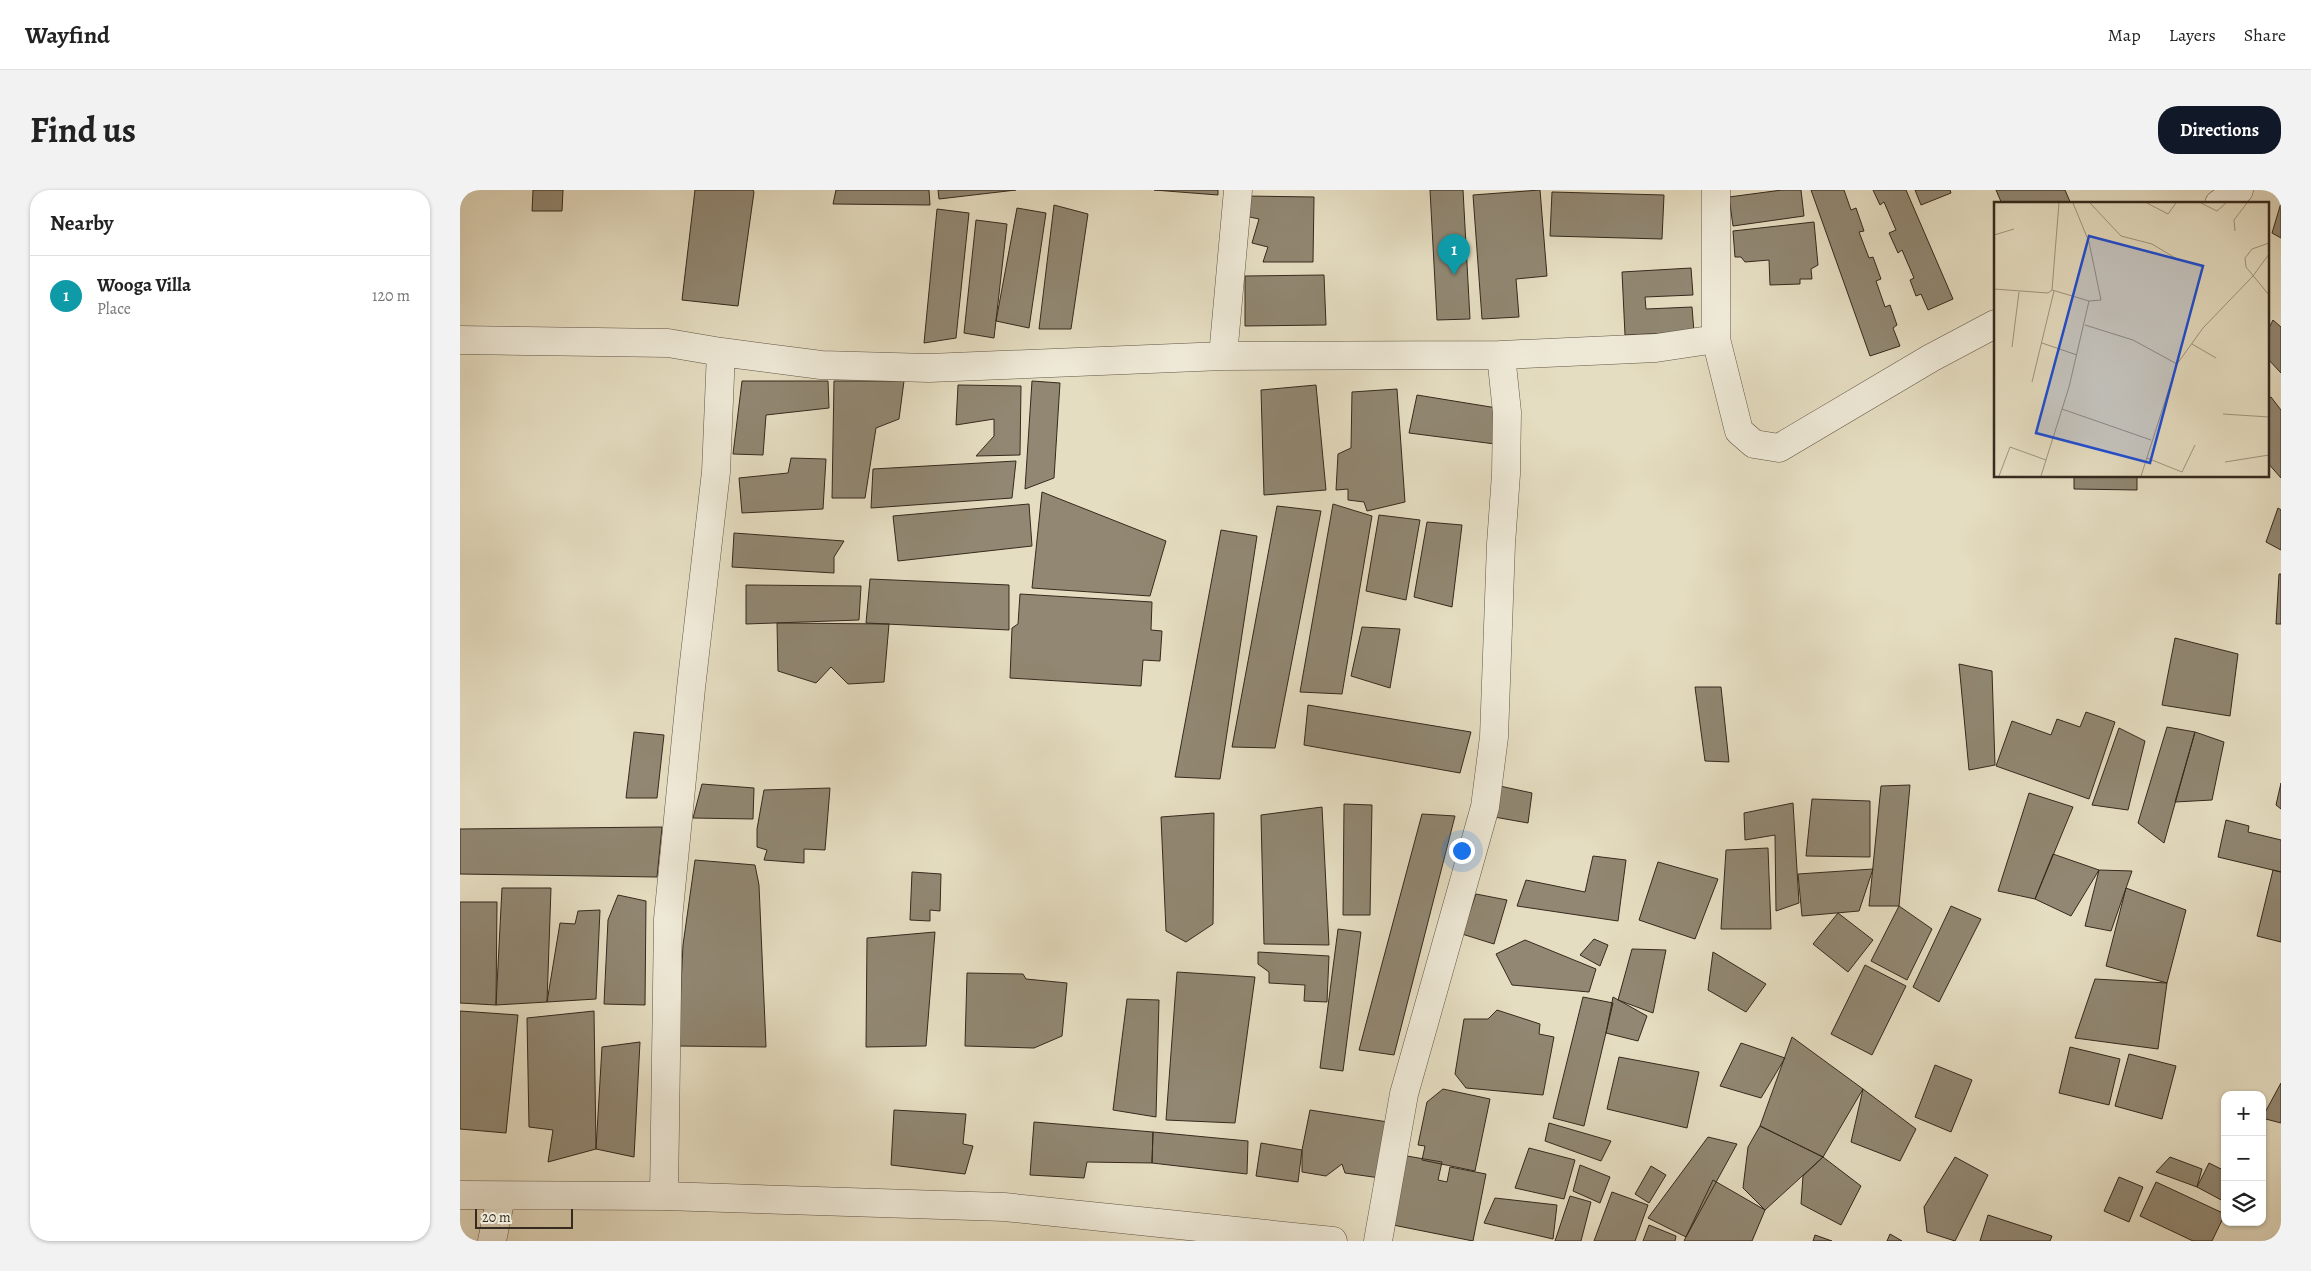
<!DOCTYPE html>
<html lang="en">
<head>
<meta charset="utf-8">
<style>
  :root { --surface:#fff; --page:#f2f2f2; --text:#222; --muted:#767676; --line:#e0e0e0; --accent:#111827 }
  body { margin:0; font-family:Alegreya,serif; background:var(--page); color:var(--text) }
  .controls { position:absolute; right:15px; bottom:15px; display:grid; overflow:hidden; border-radius:10px; box-shadow:0 1px 4px #0004 }
  .controls button { width:45px; height:45px; display:grid; place-items:center; padding:0; border:0; border-bottom:1px solid var(--line); background:var(--surface); color:var(--text); font:25px sans-serif }
  .scale { position:absolute; left:15px; bottom:12px; width:98px; box-sizing:border-box; padding-left:5px; border:2px solid #36291d; border-top:0; font-size:14px; line-height:18px; white-space:nowrap; color:#36291d; -webkit-text-stroke:4px #eee9d7; paint-order:stroke }
  .you { position:absolute; left:1001px; top:660px; width:18px; height:18px; margin:-12px; border:4px solid #fff; border-radius:50%; background:#1a73e8; box-shadow:0 0 0 8px #1a73e833 }
  .badge { display:grid; place-items:center; width:32px; height:32px; border-radius:50%; background:var(--accent); color:#fff; font-size:16px; font-weight:700 }
  .pin { position:absolute; translate:-50% -41px; filter:drop-shadow(0 1px 2px #0008) }
  .pin::after { content:''; position:absolute; top:26px; width:18px; height:15px; background:inherit; clip-path:polygon(0 0,100% 0,50% 100%) }
  .list { margin:0; padding:0; list-style:none }
  h2 { display:flex; justify-content:space-between; align-items:center; height:65px; margin:0; padding:0 20px; font-size:21px }
  h2 small { font-size:16px; font-weight:400; color:var(--muted) }
  .list li { display:grid; grid-template-columns:32px 1fr auto; gap:15px; align-items:center; box-sizing:border-box; height:80px; padding:0 20px; border-top:1px solid var(--line) }
  .list b { display:block; font-size:19px; white-space:nowrap }
  .list p { margin:0; font-size:16px; white-space:nowrap; color:var(--muted) }
  .list em { font-size:16px; font-style:normal; color:var(--muted) }
  .icon { flex:none; width:28px; height:28px; fill:none; stroke:currentColor; stroke-width:2; stroke-linecap:round; stroke-linejoin:round }
  .map { position:relative; flex:none; width:1821px; height:1051px; overflow:hidden; border-radius:20px }
  header { display:flex; align-items:center; gap:30px; box-sizing:border-box; height:70px; padding:0 25px; background:var(--surface); border-bottom:1px solid var(--line) }
  header strong { font-size:24px }
  nav { display:flex; gap:28px; margin-inline-start:auto; font-size:18px }
  .intro { display:flex; align-items:center; justify-content:space-between; box-sizing:border-box; height:120px; padding:0 30px }
  h1 { margin:0; font-size:35px }
  .button { padding:12px 22px; border-radius:20px; background:var(--accent); color:#fff; font-size:18px; font-weight:700 }
  main { display:flex; gap:30px; padding:0 30px }
  aside { flex:1; background:var(--surface); border-radius:20px; box-shadow:0 1px 4px #0004 }
  .map>svg:first-child { display:block }
  .building { fill:#918772; stroke:#36291d }
  .lines { fill:none; stroke-linecap:round; stroke-linejoin:round }
  .minor-casing { stroke:#625646; stroke-width:29 }
  .minor { stroke:#eee9d7; stroke-width:28 }
  .inset-road { fill:none; stroke:#9f957f; stroke-width:1 }
  .view { fill:#1d4ed8; fill-opacity:0.15; stroke:#1d4ed8; stroke-width:2.5 }
  .inset-edge { fill:none; stroke:#36291d; stroke-width:2.5 }
</style>
</head>
<body>
<header>
<strong>Wayfind</strong>
<nav><a>Map</a><a>Layers</a><a>Share</a></nav>
</header>
<div class="intro"><h1>Find us</h1><a class="button">Directions</a></div>
<main>
<aside>
<h2>Nearby<small></small></h2>
<ul class="list">
<li><span class="badge" style="background:#0f9aa8">1</span><div><b>Wooga Villa</b><p>Place</p></div><em>120 m</em></li>
</ul>
</aside>
<div class="map">
<svg width="1821" height="1051" viewBox="0 0 1821 1051">
  <rect width="100%" height="100%" fill="#e5ddc1"/>
  <filter id="stains"><feTurbulence type="fractalNoise" baseFrequency=".004" numOctaves="4"/><feColorMatrix values="0 0 0 0 .2 0 0 0 0 .09 0 0 0 0 .02 0 0 0 .5 -.17"/></filter>
  <radialGradient id="worn" r=".72"><stop offset=".6" stop-color="#630" stop-opacity="0"/><stop offset="1" stop-color="#630" stop-opacity=".3"/></radialGradient>
  <path class="building" d="M73,0h30l-1,21h-30z
    M235,0h58l1,2 -16,114 -56,-6z
    M376,0h93l1,15 -97,-1z
    M478,0h78l-77,9z
    M694,0h64v5z
    M970,0h33l7,129 -33,1z
    M1080,0l7,86 -31,3 3,38 -37,2 -9,-124z
    M1322,0h19l3,26 -71,10 -4,-29z
    M1351,0h33l7,20 5,-2 8,23 -5,1 10,26 4,-1 8,22 -5,2 9,26 5,-2 7,20 -4,3 7,18 -30,10z
    M1413,0h33l47,109 -25,11 -7,-16 -5,2 -6,-16 4,-2 -12,-28 -4,3 -9,-20 7,-3 -12,-28 -4,3z
    M1455,0h35l1,3 -30,12z
    M1536,0h69l6,14h-69z
    M1092,2l112,3 -2,44 -112,-3z
    M785,6l69,1 -1,65h-50l5,-15 -16,-4 7,-24 -14,-3z
    M1821,13v35l-9,-5z
    M594,15l34,9 -17,115h-32z
    M557,18l29,5 -17,115 -33,-7z
    M477,19l32,4 -13,125 -32,5z
    M516,30l31,4 -13,114 -30,-5z
    M1354,32l4,43 -7,4 1,10h-12v5l-30,1 -1,-25 -24,2 -4,-5h-6l-2,-26z
    M1231,78l2,27 -48,2 1,12 46,-2 2,25 -69,3 -3,-63z
    M864,85l2,50 -81,1v-50z
    M1813,130l8,7v46l-14,-15v-26z
    M282,191h86l1,27 -63,7 -3,40 -30,-1z
    M374,191h70l-5,38 -23,9 -11,70h-33z
    M572,191l28,2 -6,95 -29,11z
    M498,195l63,1 -1,69 -44,1 18,-20v-17l-38,6z
    M856,195l10,105 -62,5 -3,-105z
    M937,199l8,113 -38,9 -3,-9 -16,-2v-11l-12,1 2,-36 13,-6 1,-56z
    M957,205l86,14 -8,35 -86,-11z
    M1811,207l10,13v68l-14,-16v-63z
    M331,268l35,1 -3,50 -81,4 -3,-35 49,-5z
    M556,271l-4,37 -141,10 2,-39z
    M1614,286h63v14l-63,-1z
    M582,302l124,49 -16,55 -118,-8z
    M569,314l3,42 -134,15 -5,-45z
    M873,314l39,12 -30,178 -42,-2z
    M817,316l44,5 -46,237 -43,-1z
    M1818,318l3,2v40l-15,-8z
    M919,325l41,5 -14,80 -40,-9z
    M967,332l35,3 -10,82 -38,-10z
    M761,340l36,6 -37,243 -45,-2z
    M274,343l110,8 -10,16v16l-102,-6z
    M1819,384h2v50h-5z
    M410,389l139,6v45l-143,-7z
    M286,395l115,1 -2,34 -113,4z
    M560,404l132,8 -1,28 11,1 -2,30 -17,-1 -2,26 -131,-8 2,-50 6,-4z
    M317,433l112,1 -5,58 -36,2 -17,-17 -15,16 -38,-12z
    M902,437l38,2 -10,59 -39,-12z
    M1715,448l63,16 -8,62 -68,-11z
    M1499,474l33,7 3,94 -26,5z
    M1235,497h26l8,75 -24,-1z
    M848,515l163,27 -11,41 -156,-28z
    M1626,522l29,10 -26,77 -93,-33 16,-45 39,14 6,-16 23,8z
    M1707,537l28,5 -31,111 -26,-20z
    M1659,538l26,13 -17,69 -36,-5z
    M174,542l30,3 -7,63h-31z
    M1735,542l29,10 -12,58 -37,2z
    M1821,593v26l-5,-4z
    M242,594l52,4 -1,31 -60,-1z
    M1035,595l37,8 -4,30 -45,-8z
    M1450,595l-11,121h-30l12,-120z
    M370,598l-5,62 -21,-1v14l-40,-3 3,-10 -10,-3v-18l7,-39z
    M1569,603l44,14 -38,92 -37,-8z
    M1352,609l58,2v56l-64,-1z
    M1333,613l6,100 -23,8 -1,-76 -30,5 -1,-27z
    M884,614l28,1 -2,110h-27z
    M862,617l7,138 -65,-1 -3,-129z
    M754,623l-1,111 -27,18 -20,-11 -5,-114z
    M962,624l33,2 -61,239 -35,-5z
    M1766,630l23,6 -1,6 33,8v32l-63,-15z
    M202,637l-5,50 -197,-3v-45z
    M1308,658l3,81h-50l5,-79z
    M1593,664l46,16 -28,46 -36,-17z
    M1133,666l33,4 -8,61 -101,-15 9,-26 59,12z
    M235,670l60,5 4,20 7,162 -88,-1 5,-101z
    M1198,672l60,17 -23,60 -56,-19z
    M1413,679l-14,42 -57,5 -4,-42z
    M1639,680l33,1 -21,60 -26,-5z
    M1813,680l8,2v70l-24,-6z
    M452,682l29,2 -1,37 -10,-1v11l-20,-1z
    M42,698h49l-4,114 -51,3z
    M1666,698l60,22 -19,73 -61,-17z
    M1016,704l31,6 -13,44 -32,-10z
    M158,705l28,6 -1,104 -41,-1 4,-84z
    M0,712h37l-1,103 -36,-2z
    M1439,716l33,23 -25,51 -36,-19z
    M1491,716l30,13 -42,83 -26,-15z
    M140,720l-4,89 -49,3 13,-79 15,1 3,-13z
    M1378,723l35,27 -25,32 -35,-28z
    M878,739l23,3 -18,139 -23,-3z
    M475,742l-9,114 -60,1 1,-109z
    M1134,749l14,6 -8,21 -20,-11z
    M1065,750l71,29 -7,23 -77,-7 -16,-31z
    M1172,759l34,1 -13,63 -35,-13z
    M798,762l71,4 -2,46 -23,-1 1,-16 -36,-2v-11l-11,-8z
    M1253,762l53,32 -20,28 -38,-22z
    M1405,775l41,21 -34,69 -41,-21z
    M717,782l78,5 -20,146 -69,-3z
    M507,783l56,1 3,5 41,4 -5,53 -28,12 -69,-2z
    M1635,789l72,4 -9,66 -83,-11z
    M1123,807l30,6 -29,123 -31,-8z
    M1153,807l34,19 -9,25 -32,-8z
    M667,809l32,1 -3,117 -43,-7z
    M1037,820l43,14 -1,10 15,3 -11,58 -77,-7 -11,-14 9,-55h24z
    M0,821l58,4 -12,118 -46,-4z
    M134,821l2,138 -48,13 5,-32 -24,-3 -2,-109z
    M1332,847l71,52 -40,68 -63,-31z
    M180,852l-6,115 -38,-8 6,-102z
    M1281,853l44,15 -24,40 -41,-12z
    M1610,857l50,12 -11,46 -50,-12z
    M1669,864l47,12 -14,53 -47,-13z
    M1159,867l80,15 -12,56 -80,-19z
    M1475,875l37,15 -21,52 -36,-15z
    M1821,893v40l-19,-5z
    M983,899l47,10 -15,72 -53,-11 3,-14 -7,-1 9,-43z
    M1403,899l53,40 -16,32 -49,-19z
    M434,920l72,4 -3,30 10,2 -8,28 -74,-9z
    M850,920l78,12 -8,56 -35,-5 -3,-9 -16,12 -24,-4v-22z
    M574,932l119,10 -1,31 -65,-1 -3,16 -54,-3z
    M1089,933l62,18 -10,20 -56,-20z
    M1300,936l63,31 -58,53 -22,-22 5,-41z
    M693,942l95,9 -1,33 -95,-11z
    M1248,947l29,7 -51,93 -38,-19z
    M801,953l41,7 -4,32 -42,-6z
    M1069,958l46,12 -11,39 -49,-11z
    M941,965l41,7 -4,18 9,2 3,-15 36,7 -13,67 -85,-17z
    M1363,967l38,29 -20,39 -40,-21 2,-28z
    M1495,967l33,18 -33,66 -28,-9 -3,-25z
    M1710,967l32,12 -5,18 -41,-15z
    M1749,973l16,8v31l-28,-15z
    M1120,975l30,12 -10,26 -27,-12z
    M1191,976l15,9 -17,28 -14,-9z
    M1659,987l24,10 -14,35 -25,-11z
    M1253,990l52,30 -13,31h-68z
    M1696,992l69,32 -13,27h-19l-53,-25z
    M1152,1002l36,13 -13,36h-41z
    M1110,1006l21,6 -10,39h-26z
    M1035,1008l62,7 -4,34 -69,-16z
    M1528,1025l64,21 -2,5h-70z
    M1189,1035l27,11 -1,5h-32z
    M1430,1044l12,7h-15z
    M1355,1045l17,6h-19z"/>
  <g class="lines">
    <defs>
      <path id="minor" d="M1256,0v149l23,92 15,13 25,4 152,-90 64,-34
        M1759,14l20,-14
        M0,150l208,3 53,9 100,13 108,3 294,-12 278,-1 155,-7 60,-9
        M763,166l15,-166
        M0,1005l204,1 340,11 329,34
        M204,1006l4,-277 23,-231 25,-216 5,-120
        M32,1051l9,-44
        M918,1051l26,-147 81,-287 9,-70 7,-193 5,-70 1,-62 -6,-57"/>
    </defs>
    <use href="#minor" class="minor-casing"/>
    <use href="#minor" class="minor"/>
  </g>
  <g transform="translate(1534 12)">
    <rect width="275" height="275" fill="#e5ddc1"/>
    <path class="inset-road" d="M96,1l31,33 31,8 25,15M153,1l21,11 8,-11M207,1l16,8 9,-8M241,29l-1,-11 13,-17M0,33l20,-6M275,41l-17,6 -7,9 1,9 23,28M0,87l54,4 4,-3 37,11 12,-1 -12,-58 -16,-39M58,88l7,-87M91,123l48,15 44,24M48,141l35,12M198,142l24,14M18,145l7,-55M38,180l22,-91M68,207l89,31M229,212l46,3M153,256l35,14 13,-27M231,260l44,-7M5,274l11,-29 36,13M47,274l28,-89 20,-86M147,274l36,-112 26,-36 50,-52 16,-22"/>
    <path class="view" d="M95,34l114,30 -53,197 -114,-30z"/>
    <rect width="275" height="275" class="inset-edge"/>
  </g>
  <rect width="100%" height="100%" filter="url(#stains)"/>
  <rect width="100%" height="100%" fill="url(#worn)"/>
</svg>
<div class="controls">
<button>+</button>
<button>−</button>
<button><svg class="icon" aria-label="layers" viewBox="0 0 24 24"><path d="M12 4l9 5-9 5-9-5zM3 14l9 5 9-5"/></svg></button>
</div>
<div class="scale">20 m</div>
<div class="you"></div>
<div class="pin badge" style="left:994px;top:85px;background:#0f9aa8">1</div>
</div>
</main>
</body>
</html>
